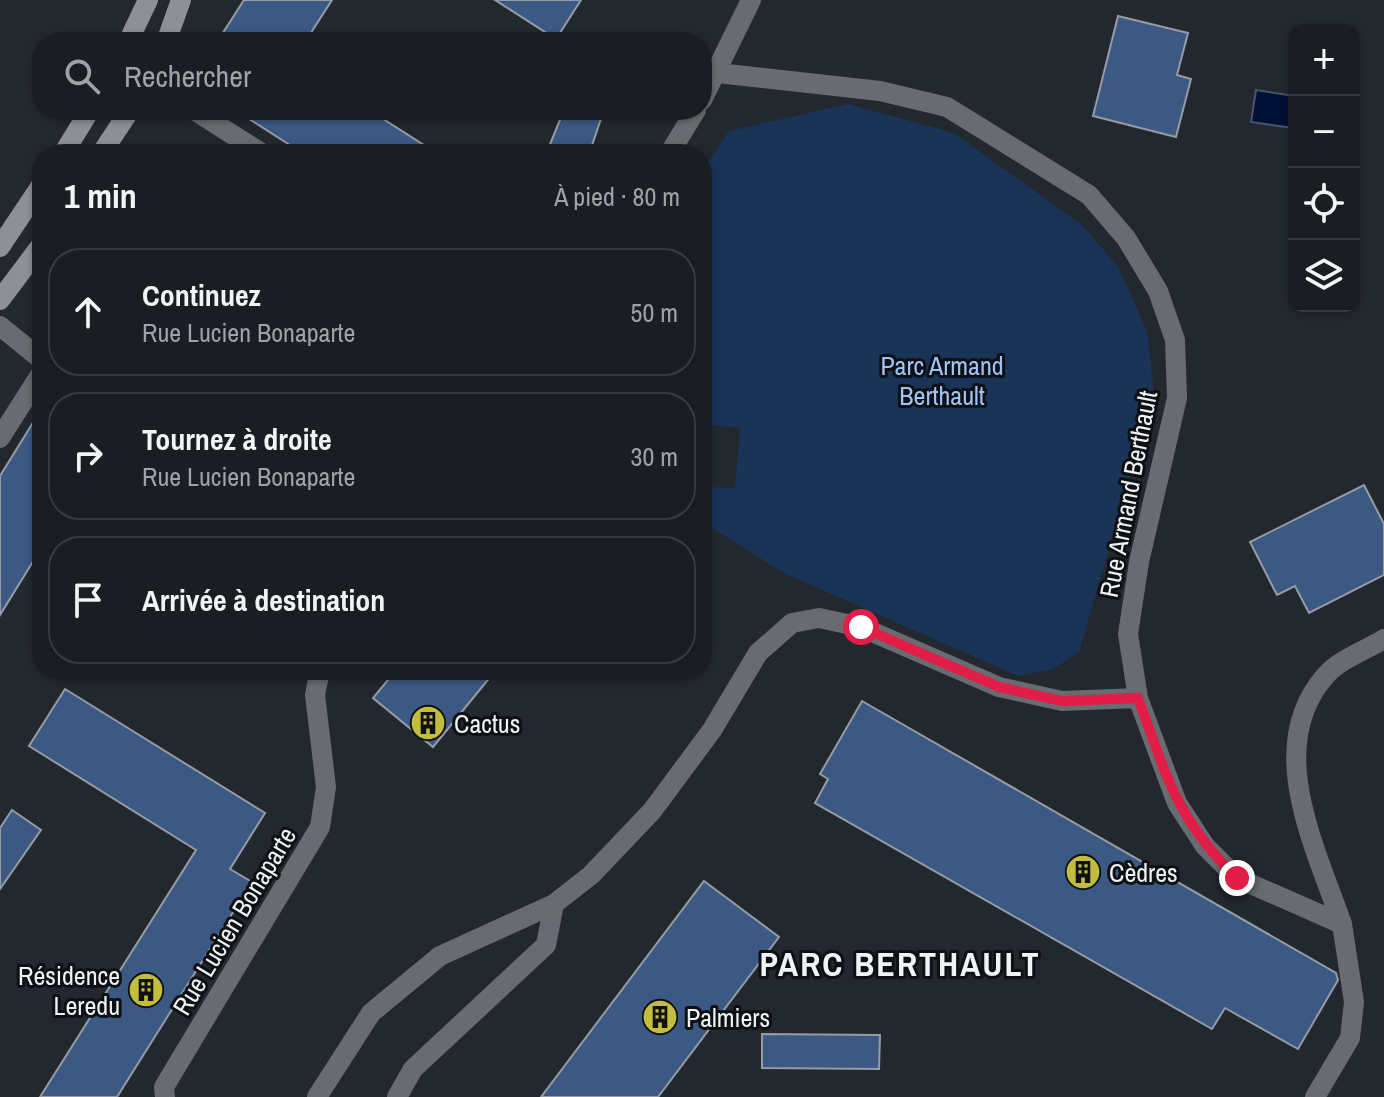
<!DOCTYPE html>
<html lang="fr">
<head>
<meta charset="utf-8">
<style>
  :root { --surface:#1a1e23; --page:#23272b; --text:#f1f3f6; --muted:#9fa2a6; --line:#383c41 }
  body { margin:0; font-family:"Archivo Narrow",sans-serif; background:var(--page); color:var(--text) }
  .controls { position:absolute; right:24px; top:24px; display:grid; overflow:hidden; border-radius:16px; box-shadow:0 2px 6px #0004 }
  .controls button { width:72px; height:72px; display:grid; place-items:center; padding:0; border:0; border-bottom:2px solid var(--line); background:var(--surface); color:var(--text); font:40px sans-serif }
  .stop { position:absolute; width:24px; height:24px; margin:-18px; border:6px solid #e11d48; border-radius:50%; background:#fff }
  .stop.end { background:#e11d48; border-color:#fff; box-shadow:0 2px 8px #0008 }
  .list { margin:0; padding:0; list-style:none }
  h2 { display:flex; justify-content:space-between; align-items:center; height:104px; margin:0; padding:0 32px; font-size:34px }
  h2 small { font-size:26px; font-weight:400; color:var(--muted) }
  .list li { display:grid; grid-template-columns:52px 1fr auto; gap:24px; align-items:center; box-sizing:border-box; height:128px; margin:0 16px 16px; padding:0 16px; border:2px solid var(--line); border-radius:32px }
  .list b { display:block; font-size:30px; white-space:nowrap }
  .list p { margin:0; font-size:26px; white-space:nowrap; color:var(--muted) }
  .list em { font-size:26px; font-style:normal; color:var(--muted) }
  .icon { flex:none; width:44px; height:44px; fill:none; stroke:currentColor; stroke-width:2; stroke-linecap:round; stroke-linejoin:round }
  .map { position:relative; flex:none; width:1384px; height:1097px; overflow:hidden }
  .search { position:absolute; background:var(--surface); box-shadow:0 2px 6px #0004; left:32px; top:32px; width:680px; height:88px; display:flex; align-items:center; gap:20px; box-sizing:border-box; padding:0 28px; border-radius:32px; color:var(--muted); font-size:30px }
  .panel { position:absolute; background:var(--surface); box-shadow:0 2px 6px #0004; left:32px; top:144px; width:680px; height:536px; border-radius:32px }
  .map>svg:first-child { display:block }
  .green { fill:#1a3458 }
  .water { fill:#001034; stroke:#48546e; stroke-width:2 }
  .building { fill:#3b5983; stroke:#969ca5; stroke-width:2 }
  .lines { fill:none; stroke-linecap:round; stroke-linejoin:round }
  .lane { stroke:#686b6f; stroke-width:20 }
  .street { stroke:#686b6f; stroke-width:20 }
  .secondary { stroke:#8d9197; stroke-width:20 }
  .route { stroke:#e11d48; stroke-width:10 }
  .labels { text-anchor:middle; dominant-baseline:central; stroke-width:6; stroke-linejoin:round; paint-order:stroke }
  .park-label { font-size:26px; fill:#9ec4f9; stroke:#0e1013 }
  .street-label { font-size:26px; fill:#eff2f7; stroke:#0e1013 }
  .poi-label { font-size:26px; fill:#eff2f7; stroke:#0e1013; text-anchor:start }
  .district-label { font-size:34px; font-weight:bold; letter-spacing:2px; fill:#eff2f7; stroke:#0e1013 }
</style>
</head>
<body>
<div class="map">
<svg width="1384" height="1097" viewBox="0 0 1384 1097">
  <rect width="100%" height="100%" fill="#23282f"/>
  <path class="green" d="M848,104l106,29 128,92 37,43 28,63 7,62 -75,259 -26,17 -35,7 -232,-102 -84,-52v-35l33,1 5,-60 -38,-4v-253l27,-40z"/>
  <path class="water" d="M1256,90l38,6v32l-43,-6z"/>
  <path class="building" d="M244,0h88l-27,42h-88z
    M495,0h86l-25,39z
    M1118,16l70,17 -11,42 14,4 -15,58 -83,-21z
    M235,110h134l69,44h-134z
    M564,110h40l-15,44h-43z
    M42,408v139l-42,68v-139z
    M1364,485l20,39v51l-75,38 -14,-27 -18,9 -27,-53z
    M396,670h100l-63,77 -60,-49z
    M65,689l200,124 -35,56 22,13 -135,215h-77l156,-247 -167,-104z
    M862,701l474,272 2,7 -40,69 -73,-41 -13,21 -397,-226 13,-24 -8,-5z
    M12,810l29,20 -41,59v-61z
    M704,881l75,56 -121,160h-117z
    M762,1034l118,1 -1,34 -117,-1z"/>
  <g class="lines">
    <path class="lane" d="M194,110l69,44
      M397,1097l16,-28 133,-124 8,-41"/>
    <path class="street" d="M718,73l162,18 67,16 142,88 37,43 32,53 17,49 2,58 -38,164 -11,72 10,64 39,105 28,43 32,32 105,46 12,78 -4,36 -35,59
      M702,100l49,-100
      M669,154l27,-44
      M0,326l42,34
      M0,438l42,-66
      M1342,924c-26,-76 -80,-179 -15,-250 14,-15 39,-24 57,-35
      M165,1097l-1,-10 156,-260 6,-40 -11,-92 5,-25
      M317,1097l54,-84 69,-57 114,-52 37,-29 61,-64 60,-81 46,-77 34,-30 27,-5 42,9 138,60 63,14 76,-3"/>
    <path class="secondary" d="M128,42l20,-42
      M166,42l15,-42
      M63,154l27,-44
      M101,154l29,-44
      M0,247l42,-63
      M0,300l42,-56"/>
  </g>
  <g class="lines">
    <path class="route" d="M861,627l138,60 63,14 76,-3c28,76 38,121 99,180"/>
  </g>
  <defs>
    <symbol id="building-disc" viewBox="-11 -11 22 22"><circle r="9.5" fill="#c2bd3f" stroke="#0e1013"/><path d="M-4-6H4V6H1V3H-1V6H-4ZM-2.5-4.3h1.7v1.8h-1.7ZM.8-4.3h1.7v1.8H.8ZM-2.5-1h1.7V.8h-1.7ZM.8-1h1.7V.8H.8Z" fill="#111"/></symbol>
  </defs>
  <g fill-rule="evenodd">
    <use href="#building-disc" x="408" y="703" width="40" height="40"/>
    <use href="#building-disc" x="1063" y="852" width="40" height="40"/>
    <use href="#building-disc" x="126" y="970" width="40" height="40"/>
    <use href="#building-disc" x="640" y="997" width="40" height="40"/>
  </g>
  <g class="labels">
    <g class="park-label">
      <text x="942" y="365">Parc Armand<tspan x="942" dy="30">Berthault</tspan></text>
    </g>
    <g class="street-label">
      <text transform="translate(1128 494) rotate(-79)">Rue Armand Berthault</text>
      <text transform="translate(234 921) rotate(-59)">Rue Lucien Bonaparte</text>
    </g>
    <g class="poi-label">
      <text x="454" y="723">Cactus</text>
      <text x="1109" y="872">Cèdres</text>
      <text x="120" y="975" text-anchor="end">Résidence<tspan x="120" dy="30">Leredu</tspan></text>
      <text x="686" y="1017">Palmiers</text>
    </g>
    <g class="district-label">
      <text x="900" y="964">PARC BERTHAULT</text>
    </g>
  </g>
</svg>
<div class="controls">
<button>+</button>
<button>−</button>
<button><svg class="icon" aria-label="locate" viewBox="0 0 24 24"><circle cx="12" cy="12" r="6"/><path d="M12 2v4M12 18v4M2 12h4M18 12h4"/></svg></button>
<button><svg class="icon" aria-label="layers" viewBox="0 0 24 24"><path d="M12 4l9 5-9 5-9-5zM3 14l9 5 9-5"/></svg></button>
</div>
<div class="stop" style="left:861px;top:627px"></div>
<div class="stop end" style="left:1237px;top:878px"></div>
<div class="search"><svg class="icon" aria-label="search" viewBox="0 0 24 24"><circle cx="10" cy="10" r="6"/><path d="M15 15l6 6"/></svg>Rechercher</div>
<section class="panel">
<h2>1 min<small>À pied · 80 m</small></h2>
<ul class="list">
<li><svg class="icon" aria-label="ahead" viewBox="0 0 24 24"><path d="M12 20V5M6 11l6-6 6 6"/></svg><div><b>Continuez</b><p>Rue Lucien Bonaparte</p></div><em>50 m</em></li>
<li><svg class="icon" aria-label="right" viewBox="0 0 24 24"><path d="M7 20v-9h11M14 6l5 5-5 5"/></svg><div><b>Tournez à droite</b><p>Rue Lucien Bonaparte</p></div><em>30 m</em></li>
<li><svg class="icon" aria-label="arrive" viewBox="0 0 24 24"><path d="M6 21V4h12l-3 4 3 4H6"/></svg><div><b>Arrivée à destination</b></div></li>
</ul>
</section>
</div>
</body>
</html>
